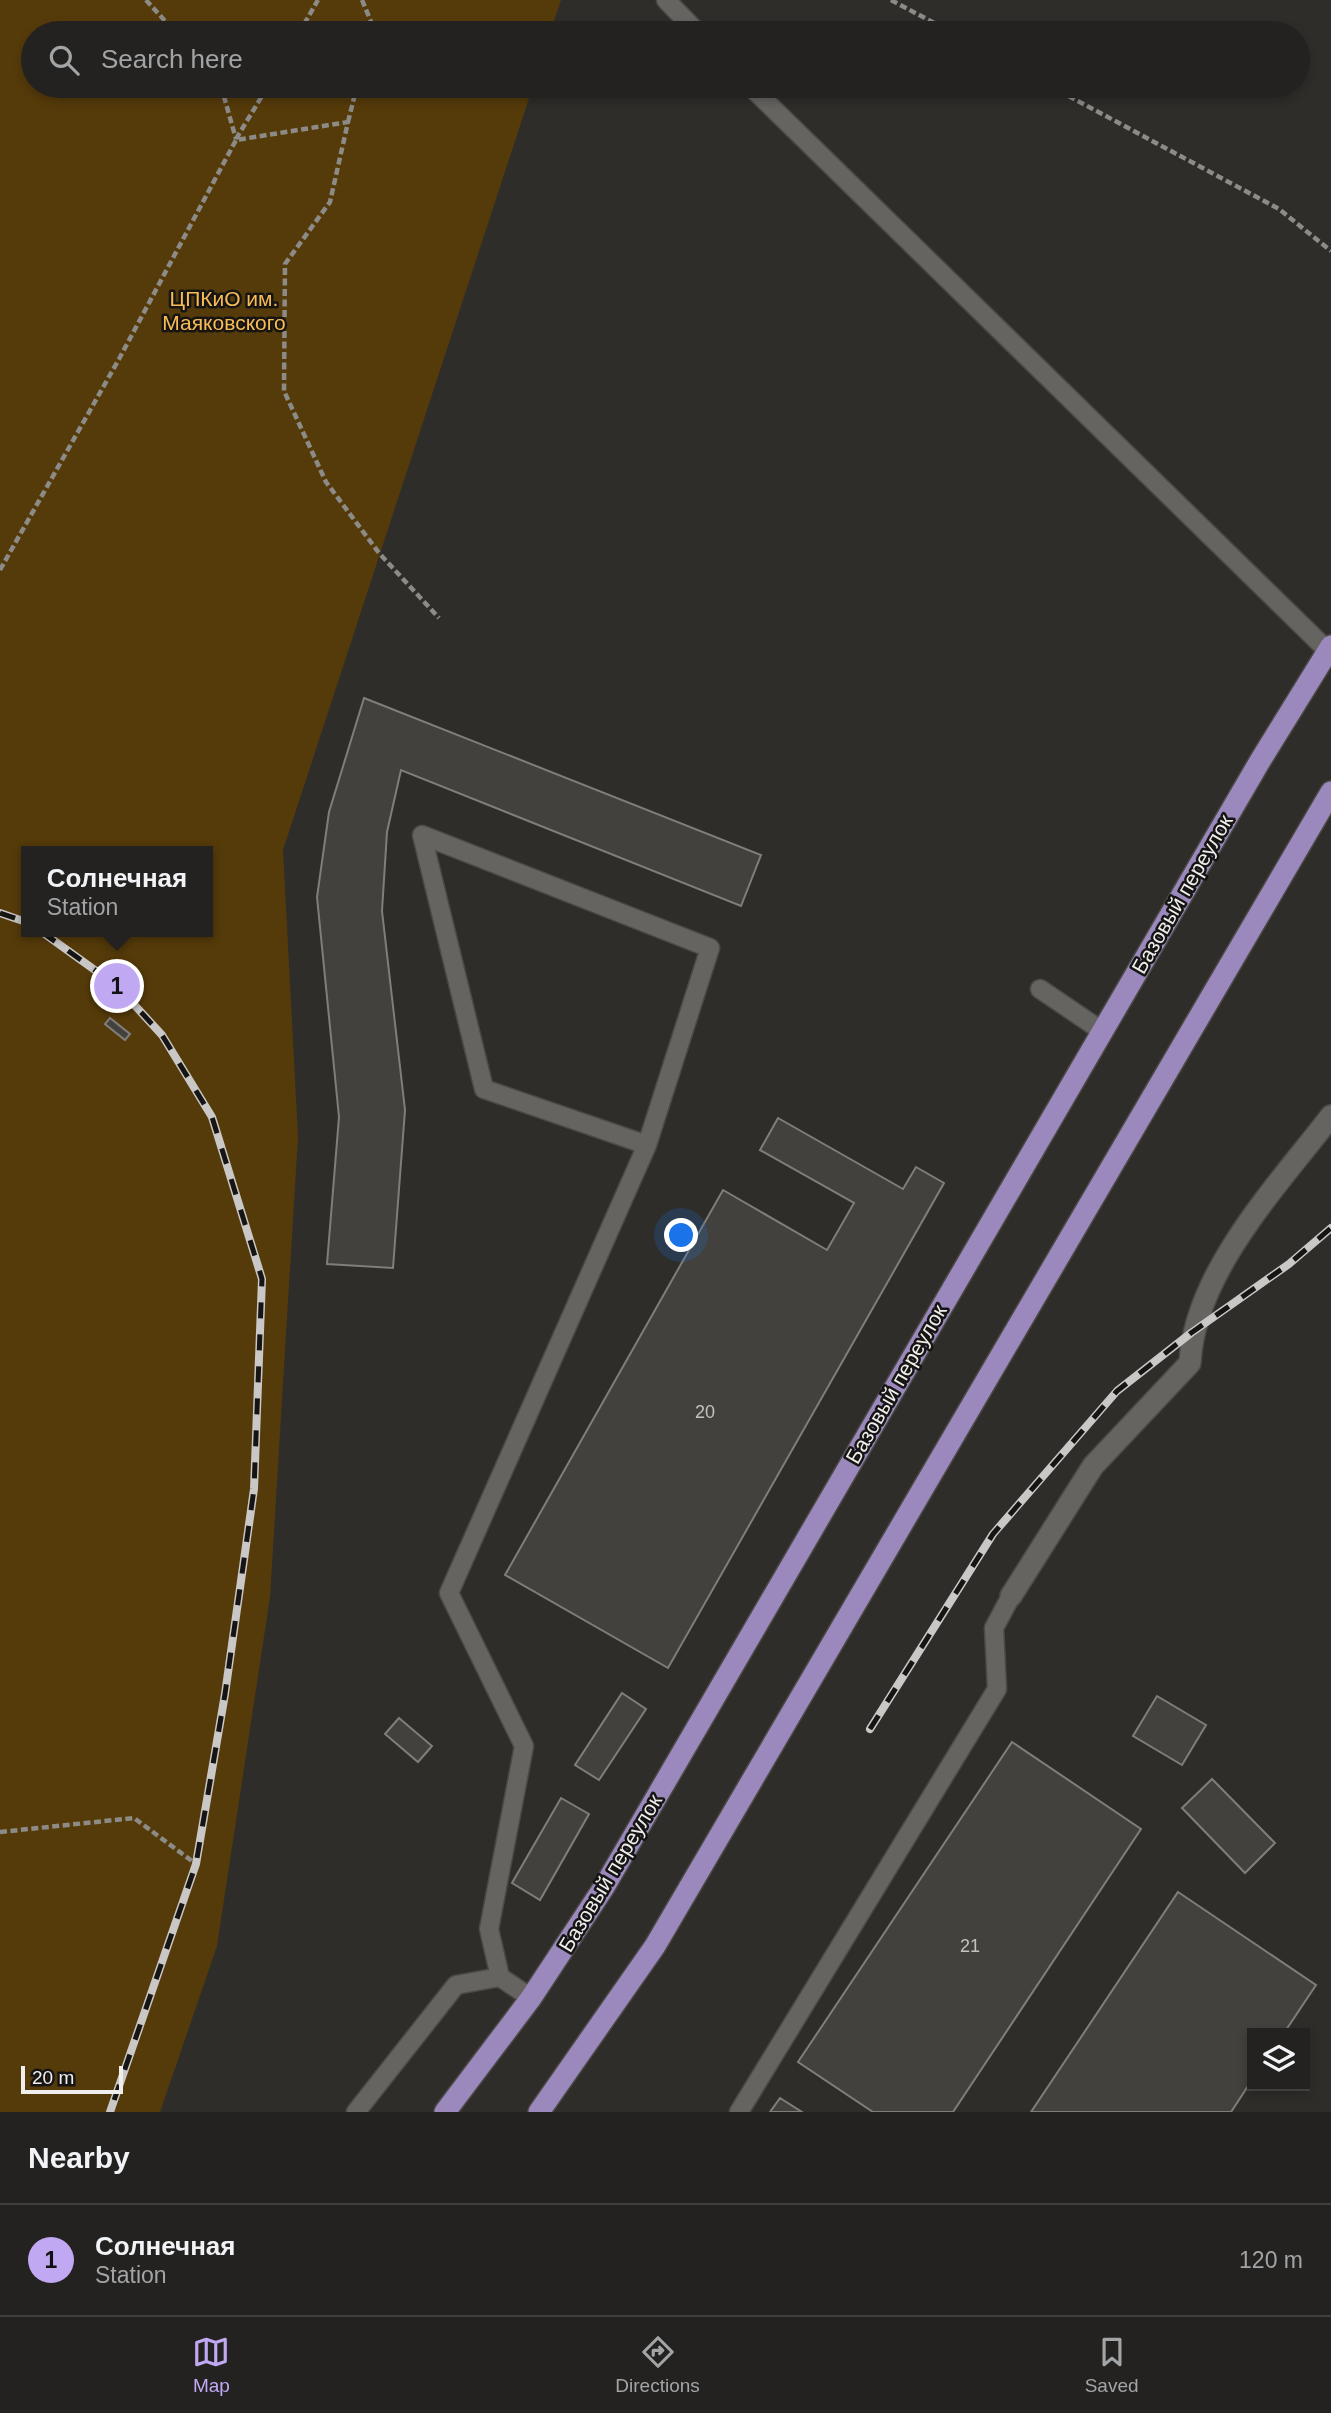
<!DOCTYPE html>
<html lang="en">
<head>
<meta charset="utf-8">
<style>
  :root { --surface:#232220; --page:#2f2f2d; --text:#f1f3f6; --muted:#a3a4a5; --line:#403f3e; --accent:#c0a8f3 }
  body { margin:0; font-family:Helvetica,sans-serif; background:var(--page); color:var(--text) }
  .controls { position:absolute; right:21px; bottom:21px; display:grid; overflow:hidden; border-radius:0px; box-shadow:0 4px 10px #0003 }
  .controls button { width:63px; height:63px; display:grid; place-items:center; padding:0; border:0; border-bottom:2px solid var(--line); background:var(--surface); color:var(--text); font:35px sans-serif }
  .scale { position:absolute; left:21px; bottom:18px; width:102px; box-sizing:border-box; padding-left:7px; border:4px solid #efeeec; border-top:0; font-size:19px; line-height:24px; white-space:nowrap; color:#efeeec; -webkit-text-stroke:5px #161514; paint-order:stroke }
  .you { position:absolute; left:682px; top:1236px; width:24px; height:24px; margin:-18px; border:5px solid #fff; border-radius:50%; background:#1a73e8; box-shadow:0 0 0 10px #1a73e833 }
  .badge { display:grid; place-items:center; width:46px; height:46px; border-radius:50%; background:var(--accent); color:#111; font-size:23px; font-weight:700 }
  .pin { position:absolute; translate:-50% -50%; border:4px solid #fff; box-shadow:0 2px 7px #0006 }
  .popup { position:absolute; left:21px; top:846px; width:192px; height:91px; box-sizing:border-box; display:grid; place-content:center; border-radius:0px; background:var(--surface); filter:drop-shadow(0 2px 5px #0005); font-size:23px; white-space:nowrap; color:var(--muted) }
  .popup b { font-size:26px; color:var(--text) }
  .popup::after { content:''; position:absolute; left:50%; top:100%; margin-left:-14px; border:14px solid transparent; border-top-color:var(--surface) }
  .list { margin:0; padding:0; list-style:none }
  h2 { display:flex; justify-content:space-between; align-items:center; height:91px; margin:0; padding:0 28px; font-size:30px }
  h2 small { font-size:23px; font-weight:400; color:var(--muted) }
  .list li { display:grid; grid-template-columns:46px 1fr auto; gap:21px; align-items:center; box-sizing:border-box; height:112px; padding:0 28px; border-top:2px solid var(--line) }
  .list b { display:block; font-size:26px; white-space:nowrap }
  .list p { margin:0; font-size:23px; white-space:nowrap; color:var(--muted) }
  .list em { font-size:23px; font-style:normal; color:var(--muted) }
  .icon { flex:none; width:38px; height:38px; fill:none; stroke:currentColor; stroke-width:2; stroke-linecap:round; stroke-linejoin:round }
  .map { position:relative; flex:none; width:1331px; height:2112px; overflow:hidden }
  .search { position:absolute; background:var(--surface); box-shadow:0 4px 10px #0003; left:21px; right:21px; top:21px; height:77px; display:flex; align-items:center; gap:18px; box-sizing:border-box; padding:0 24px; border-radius:38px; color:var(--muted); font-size:26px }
  .sheet { height:203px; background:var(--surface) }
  nav { display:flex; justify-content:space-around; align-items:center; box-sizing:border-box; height:98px; border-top:2px solid var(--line); background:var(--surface); font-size:19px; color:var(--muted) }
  nav a { display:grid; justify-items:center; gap:4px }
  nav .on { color:var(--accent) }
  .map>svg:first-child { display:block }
  .green { fill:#563b0a; fill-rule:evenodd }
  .building { fill:#43413d; stroke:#807e7a; stroke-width:2 }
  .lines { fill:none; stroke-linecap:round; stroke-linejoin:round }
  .lane-casing { stroke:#4b4946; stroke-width:21 }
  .street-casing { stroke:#4b4946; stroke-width:24 }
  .primary-casing { stroke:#4b4946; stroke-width:24 }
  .path { stroke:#8c8b88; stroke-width:4.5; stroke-dasharray:7 3.5; stroke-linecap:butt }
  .lane { stroke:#666461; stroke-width:18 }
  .street { stroke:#666461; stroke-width:21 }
  .primary { stroke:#9b89bd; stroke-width:21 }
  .rail-casing { stroke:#c9c8c6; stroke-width:8 }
  .rail { stroke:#161514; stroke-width:5; stroke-dasharray:16; stroke-linecap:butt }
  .labels { text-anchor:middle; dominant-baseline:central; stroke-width:5; stroke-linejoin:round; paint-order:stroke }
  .number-label { font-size:18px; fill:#c4c3c0 }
  .park-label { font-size:21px; fill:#f9bb54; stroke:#161514 }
  .street-label { font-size:21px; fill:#efeeec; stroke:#161514 }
</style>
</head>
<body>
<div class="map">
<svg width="1331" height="2112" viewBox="0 0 1331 2112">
  <rect width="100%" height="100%" fill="#2f2d2a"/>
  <path class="green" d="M0,0h561l-11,33h-517v53h500l-250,764 15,287 -28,460 -53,349 -57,166h-160zM26,851h182v81h-182z"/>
  <path class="building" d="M364,698l397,157 -20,51 -340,-136 -14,62 -5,79 23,199 -12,158 -66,-4 12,-147 -22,-220 12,-85z
    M110,1018l20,16 -5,6 -20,-16z
    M778,1118l125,71 13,-22 28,16 -276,485 -163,-93 218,-385 104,60 27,-47 -94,-53z
    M622,1693l24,16 -47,71 -24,-15z
    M1157,1696l49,29 -24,40 -49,-29z
    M399,1718l33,28 -14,16 -33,-28z
    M1012,1742l129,87 -188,283h-80l-75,-50z
    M1212,1779l63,64 -30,30 -63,-65z
    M561,1798l28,16 -49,86 -28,-17z
    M1178,1892l138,93 -32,48h-32v47l-21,32h-200z
    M780,2098l22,14h-32z"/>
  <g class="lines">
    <defs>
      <path id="lane" d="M666,0l32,33
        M750,86l578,565
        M1040,989l62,42
        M531,1998l-31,-21 -11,-48 35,-183 -75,-153 198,-448 -163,-56 -62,-254 288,113 -63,197
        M356,2112l100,-127 44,-8
        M739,2112l258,-423 -3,-61 17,-32"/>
      <path id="street" d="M1011,1596l82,-130 97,-103c4,-90 88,-178 141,-247"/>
      <path id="primary" d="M445,2112l86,-114 73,-111 656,-1126 71,-115
        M539,2112l116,-166 676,-1154"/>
    </defs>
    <use href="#lane" class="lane-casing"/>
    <use href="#street" class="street-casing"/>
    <use href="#primary" class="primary-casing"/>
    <path class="path" d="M146,0l30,33
      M362,0l10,24 -2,9
      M891,0l62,33
      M299,33l19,-33
      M221,86l15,53
      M1050,86l229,123 52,42
      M348,122l9,-36
      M236,139l32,-53
      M0,570l119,-211 117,-219 112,-18 -18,80 -45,62 -1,127 42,91 53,71 60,65
      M0,1832l134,-14 62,46"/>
    <use href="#lane" class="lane"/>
    <use href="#street" class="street"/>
    <use href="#primary" class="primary"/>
    <defs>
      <path id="rail" d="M0,913l26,9
        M42,932l75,54 45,49 50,82 50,162 -8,210 -29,205 -29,170 -86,248
        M870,1729l123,-195 124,-143 74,-58 98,-69 42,-36"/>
    </defs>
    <use href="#rail" class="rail-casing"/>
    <use href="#rail" class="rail"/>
  </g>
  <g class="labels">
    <g class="number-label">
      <text x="705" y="1412">20</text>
      <text x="970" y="1946">21</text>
    </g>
    <g class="park-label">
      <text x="224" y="298">ЦПКиО им.<tspan x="224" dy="24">Маяковского</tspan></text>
    </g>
    <g class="street-label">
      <text transform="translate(1182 894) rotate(-60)">Базовый переулок</text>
      <text transform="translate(896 1384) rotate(-60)">Базовый переулок</text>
      <text transform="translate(610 1873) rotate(-59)">Базовый переулок</text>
    </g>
  </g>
</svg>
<div class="controls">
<button><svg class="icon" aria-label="layers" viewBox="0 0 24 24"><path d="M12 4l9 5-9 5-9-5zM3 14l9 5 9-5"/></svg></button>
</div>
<div class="scale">20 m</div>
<div class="you"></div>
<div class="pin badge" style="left:117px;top:986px">1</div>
<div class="popup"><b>Солнечная</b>Station</div>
<div class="search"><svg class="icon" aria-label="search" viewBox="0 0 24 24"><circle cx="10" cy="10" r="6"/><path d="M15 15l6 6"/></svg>Search here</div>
</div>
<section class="sheet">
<h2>Nearby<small></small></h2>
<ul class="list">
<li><span class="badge">1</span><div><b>Солнечная</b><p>Station</p></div><em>120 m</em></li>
</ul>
</section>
<nav>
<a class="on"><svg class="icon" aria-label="map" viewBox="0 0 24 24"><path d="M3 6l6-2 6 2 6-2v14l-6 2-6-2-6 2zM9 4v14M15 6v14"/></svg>Map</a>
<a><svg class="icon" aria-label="directions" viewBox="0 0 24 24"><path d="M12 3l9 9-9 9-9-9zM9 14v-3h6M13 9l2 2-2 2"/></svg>Directions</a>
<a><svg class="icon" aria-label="saved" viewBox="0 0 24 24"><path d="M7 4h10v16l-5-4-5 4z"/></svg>Saved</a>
</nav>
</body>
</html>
